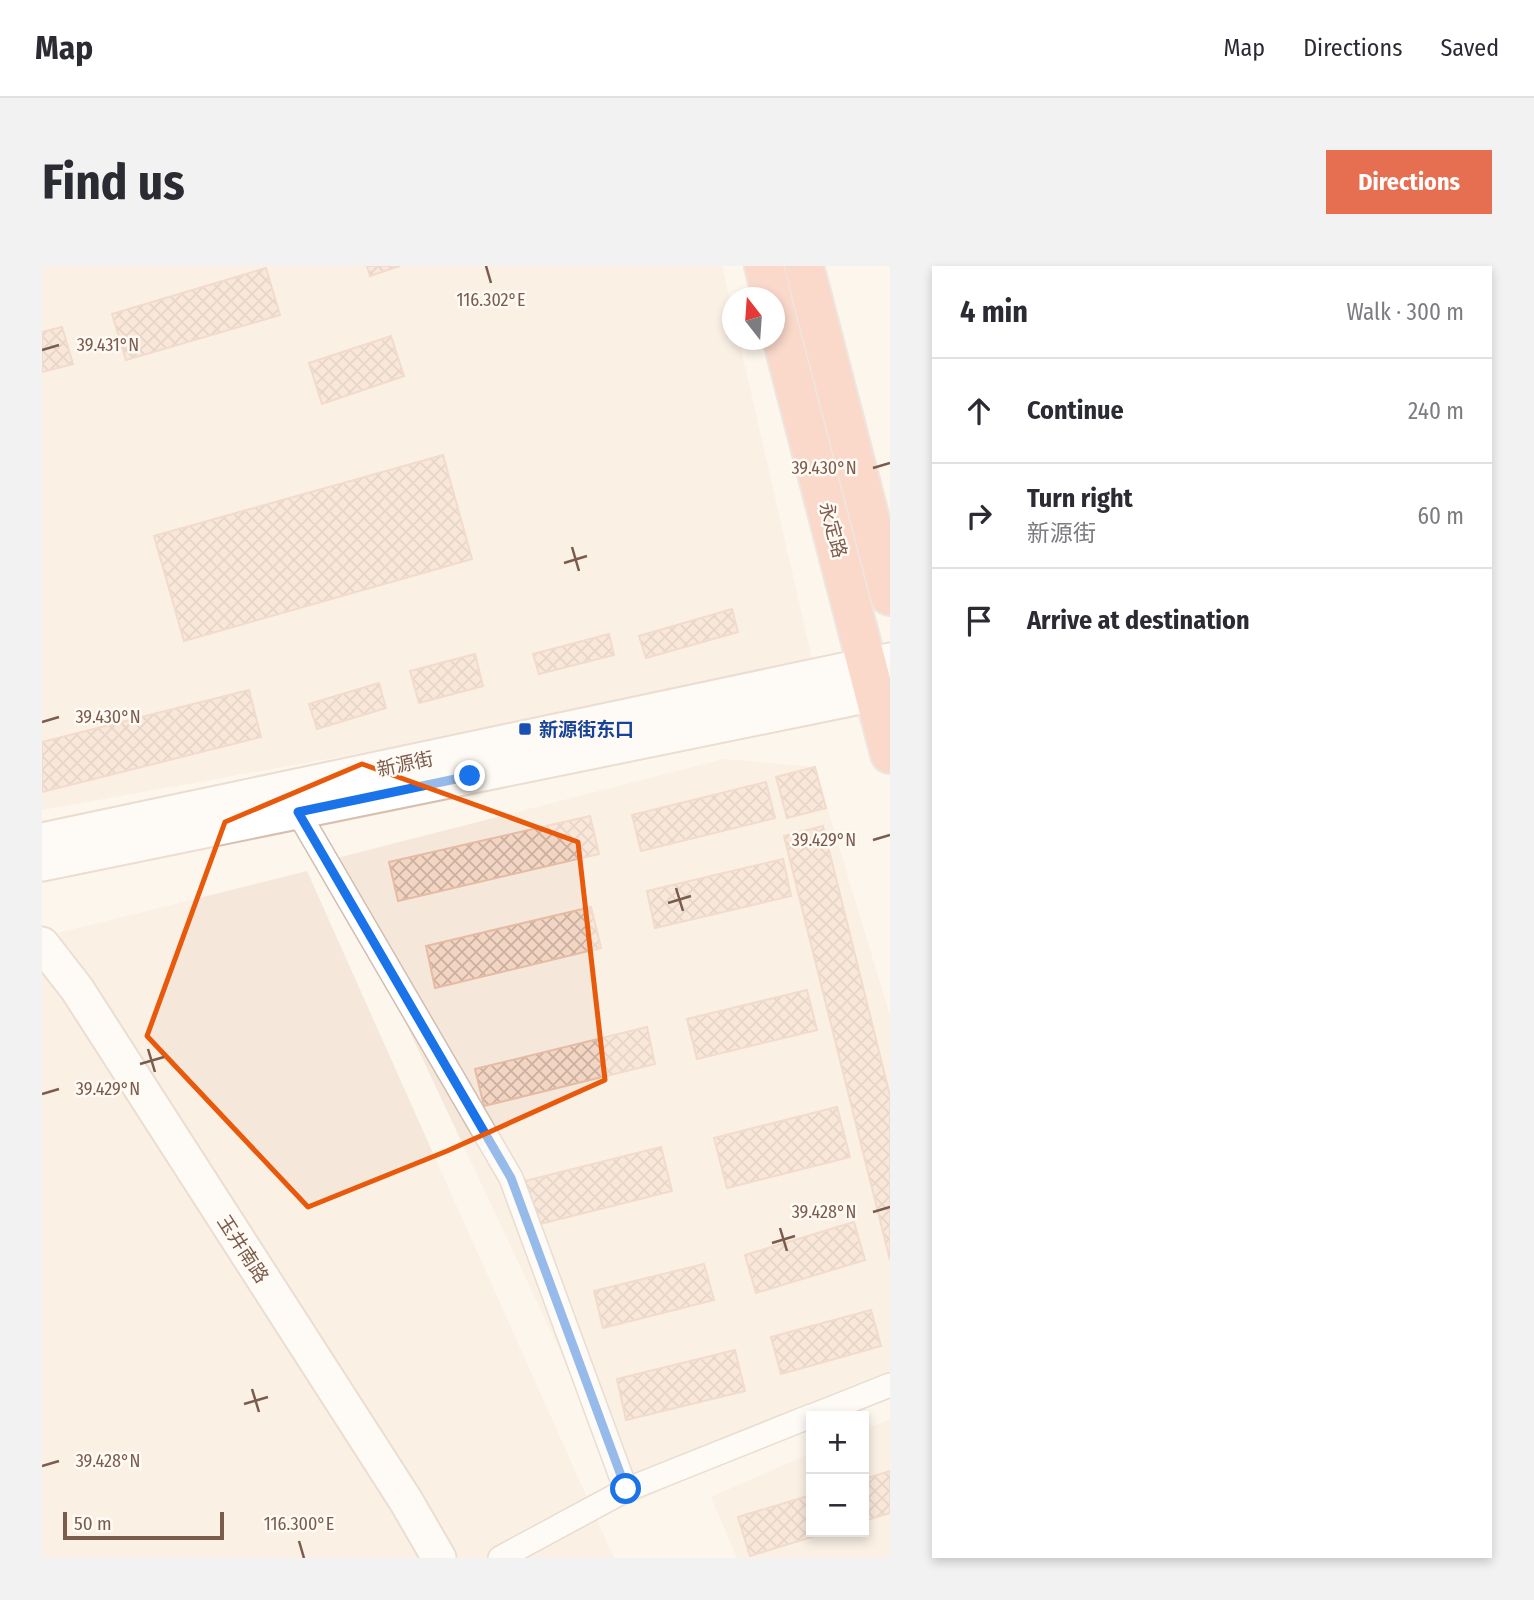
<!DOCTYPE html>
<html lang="en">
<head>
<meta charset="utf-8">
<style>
  :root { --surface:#fff; --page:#f2f2f3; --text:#2b2b33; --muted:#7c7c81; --line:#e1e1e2; --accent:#e76f51 }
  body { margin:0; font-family:"Fira Sans Condensed","Noto Sans SC",sans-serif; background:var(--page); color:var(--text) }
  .controls { position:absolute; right:21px; bottom:21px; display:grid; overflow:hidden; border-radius:0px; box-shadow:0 4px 10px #0003 }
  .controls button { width:63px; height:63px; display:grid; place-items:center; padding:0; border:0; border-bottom:2px solid var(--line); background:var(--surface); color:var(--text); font:35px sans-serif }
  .compass { position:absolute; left:680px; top:21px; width:63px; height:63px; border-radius:50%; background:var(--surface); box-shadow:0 4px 10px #0003; rotate:343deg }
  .scale { position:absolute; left:21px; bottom:18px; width:161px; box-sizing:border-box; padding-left:7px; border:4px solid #7a5c4d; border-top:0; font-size:19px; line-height:24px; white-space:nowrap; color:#7a5c4d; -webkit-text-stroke:5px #fffaf3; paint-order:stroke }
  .stop { position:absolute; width:21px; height:21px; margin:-16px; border:5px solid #1a73e8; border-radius:50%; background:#fff }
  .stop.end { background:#1a73e8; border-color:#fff; box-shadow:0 2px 7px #0008 }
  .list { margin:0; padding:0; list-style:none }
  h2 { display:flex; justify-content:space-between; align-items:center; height:91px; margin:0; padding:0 28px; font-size:30px }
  h2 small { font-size:23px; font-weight:400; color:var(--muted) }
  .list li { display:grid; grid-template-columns:46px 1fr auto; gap:21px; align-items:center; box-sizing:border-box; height:105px; padding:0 28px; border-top:2px solid var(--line) }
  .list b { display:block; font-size:26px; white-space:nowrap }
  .list p { margin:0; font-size:23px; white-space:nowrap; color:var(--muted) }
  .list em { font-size:23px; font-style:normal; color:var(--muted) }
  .icon { flex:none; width:38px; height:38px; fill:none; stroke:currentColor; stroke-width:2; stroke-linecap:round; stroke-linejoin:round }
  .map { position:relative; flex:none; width:848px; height:1292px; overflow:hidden; border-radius:0px }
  header { display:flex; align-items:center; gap:42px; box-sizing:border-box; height:98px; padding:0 35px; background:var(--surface); border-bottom:2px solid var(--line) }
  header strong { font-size:33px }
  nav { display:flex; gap:38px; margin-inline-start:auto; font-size:24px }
  .intro { display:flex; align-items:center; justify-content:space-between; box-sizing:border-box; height:168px; padding:0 42px }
  h1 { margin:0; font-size:49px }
  .button { padding:18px 32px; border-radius:0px; background:var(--accent); color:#fff; font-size:24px; font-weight:700 }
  main { display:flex; gap:42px; padding:0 42px }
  aside { flex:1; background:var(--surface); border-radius:0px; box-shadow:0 4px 10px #0003 }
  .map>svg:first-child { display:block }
  .residential { fill:#f5e8da }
  .building { fill:url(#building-cross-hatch); stroke:#e6bba3; stroke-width:2 }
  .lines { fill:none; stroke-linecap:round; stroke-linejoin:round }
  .street-casing { stroke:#d1beb0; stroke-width:26 }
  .secondary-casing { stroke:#d6c0b0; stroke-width:37 }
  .highway-casing { stroke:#dad1cd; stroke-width:42 }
  .street { stroke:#fff; stroke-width:23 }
  .secondary { stroke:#fff; stroke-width:33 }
  .highway { stroke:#f7b7a3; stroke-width:38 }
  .route { stroke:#1a73e8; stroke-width:9 }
  .marked { fill:none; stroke:#e8590c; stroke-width:5; stroke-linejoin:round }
  .ticks { fill:none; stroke:#7a5c4d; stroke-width:2.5 }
  .transit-dot { fill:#1a4fb4; stroke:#fffaf3; stroke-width:2.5 }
  .labels { text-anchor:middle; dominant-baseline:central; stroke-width:5; stroke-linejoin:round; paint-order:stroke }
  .street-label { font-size:19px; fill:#7a5c4d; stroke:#fffaf3 }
  .transit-label { font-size:19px; font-weight:bold; fill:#164399; stroke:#fffaf3; text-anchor:start }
  .ticks-label { font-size:18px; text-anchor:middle; fill:#7a5c4d; stroke:#fffaf3; stroke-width:5; stroke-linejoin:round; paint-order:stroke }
</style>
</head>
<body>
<header>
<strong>Map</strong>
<nav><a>Map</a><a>Directions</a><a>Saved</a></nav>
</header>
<div class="intro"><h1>Find us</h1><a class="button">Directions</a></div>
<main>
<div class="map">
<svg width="848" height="1292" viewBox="0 0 848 1292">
  <defs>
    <pattern id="building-cross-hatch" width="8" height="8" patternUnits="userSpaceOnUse" patternTransform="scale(1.75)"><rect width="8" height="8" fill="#f3d5c3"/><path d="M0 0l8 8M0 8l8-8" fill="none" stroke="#cab0a1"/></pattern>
  </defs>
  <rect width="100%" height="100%" fill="#fdf6ec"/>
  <path class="residential" d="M0,0h680l10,44v30h7l76,332 -773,138z
    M682,493l91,8 75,249v369l-258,119 -303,-644z
    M265,605l307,687h-572v-621z
    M848,1153v139h-153l-26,-61 100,-44v79h53v-102z"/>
  <path class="building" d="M325,0h33l-30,10z
    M224,2l14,47 -154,45 -14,-46z
    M20,61l11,37 -31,8v-40z
    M349,70l13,40 -82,28 -13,-41z
    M401,189l29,104 -288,82 -30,-105z
    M690,343l6,23 -92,26 -7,-22z
    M567,368l5,21 -75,19 -6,-20z
    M433,388l8,32 -64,17 -9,-32z
    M337,417l7,25 -69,21 -8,-25z
    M207,424l12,47 -219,55v-50z
    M773,501l11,41 -39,10 -11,-41z
    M724,516l9,36 -134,33 -9,-36z
    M548,550l9,38 -201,47 -9,-39z
    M781,560l67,270v164l-106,-424z
    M741,593l8,37 -136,32 -8,-37z
    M549,641l10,41 -166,40 -9,-42z
    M765,724l10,40 -120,29 -10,-40z
    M605,761l8,37 -171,42 -9,-37z
    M795,841l13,50 -123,31 -13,-50z
    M619,881l11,44 -136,34 -11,-44z
    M812,956l11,38 -109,33 -11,-38z
    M662,998l10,36 -111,28 -9,-37z
    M829,1044l10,36 -100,28 -10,-37z
    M693,1084l10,41 -119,29 -9,-41z
    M848,1205v42l-26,8v-42z
    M769,1229v37h17l-78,24 -12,-39z"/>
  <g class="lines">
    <defs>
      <path id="street" d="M250,536l219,376 115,312
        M770,1150l78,-31
        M458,1292l126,-68 185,-74"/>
      <path id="secondary" d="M0,574l848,-180
        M0,598l848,-173
        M0,678l35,45 329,512 33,57"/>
      <path id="highway" d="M722,0l8,32
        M762,0l86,330
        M732,41l116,447"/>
    </defs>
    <use href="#street" class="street-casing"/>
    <use href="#secondary" class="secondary-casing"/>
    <use href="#highway" class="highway-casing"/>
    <use href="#street" class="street"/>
    <use href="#secondary" class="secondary"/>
    <use href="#highway" class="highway"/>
  </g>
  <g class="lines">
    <path class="route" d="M428,510l-172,36 213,366 115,311"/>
  </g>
  <path d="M0 0H848V1292H0ZM320,498l216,78 27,238 -158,71 -139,56 -161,-171 78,-214z" fill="#fdf6ec" fill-opacity=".55" fill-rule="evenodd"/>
  <path class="marked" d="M320,498l216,78 27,238 -158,71 -139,56 -161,-171 78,-214z"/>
  <path class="ticks" d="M444,0l5,17M0,84l17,-5M831,202l17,-5M530,281l7,24M522,297l23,-7M0,456l17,-5M831,574l17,-5M634,622l7,23M626,637l23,-7M106,783l7,23M98,798l24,-7M0,828l17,-5M831,946l17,-5M738,962l7,23M730,977l23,-7M210,1123l7,23M202,1138l24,-7M0,1200l17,-5M257,1275l5,17"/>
  <rect class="transit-dot" x="476" y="456" width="14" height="14" rx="3.5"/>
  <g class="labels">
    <g class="street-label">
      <text transform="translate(791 264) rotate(75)">永定路</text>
      <text transform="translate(363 498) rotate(-12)">新源街</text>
      <text transform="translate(201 983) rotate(57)">玉井南路</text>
    </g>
    <g class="transit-label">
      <text x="497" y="463">新源街东口</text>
    </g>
  </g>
  <g class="ticks-label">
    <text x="449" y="40">116.302°E</text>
    <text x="66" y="85">39.431°N</text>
    <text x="782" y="208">39.430°N</text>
    <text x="66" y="457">39.430°N</text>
    <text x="782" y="580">39.429°N</text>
    <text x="66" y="829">39.429°N</text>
    <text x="782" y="952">39.428°N</text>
    <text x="66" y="1201">39.428°N</text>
    <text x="257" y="1264">116.300°E</text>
  </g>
</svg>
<div class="controls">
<button>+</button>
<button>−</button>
</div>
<svg class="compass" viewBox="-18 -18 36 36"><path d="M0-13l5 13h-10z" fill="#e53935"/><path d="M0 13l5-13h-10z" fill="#7c7c81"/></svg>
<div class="scale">50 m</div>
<div class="stop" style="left:584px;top:1223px"></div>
<div class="stop end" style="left:428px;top:510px"></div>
</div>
<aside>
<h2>4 min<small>Walk · 300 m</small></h2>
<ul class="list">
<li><svg class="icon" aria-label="ahead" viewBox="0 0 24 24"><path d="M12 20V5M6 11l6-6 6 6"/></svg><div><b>Continue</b></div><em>240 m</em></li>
<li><svg class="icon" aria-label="right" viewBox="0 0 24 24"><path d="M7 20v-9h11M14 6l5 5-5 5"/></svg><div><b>Turn right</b><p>新源街</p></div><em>60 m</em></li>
<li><svg class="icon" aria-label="arrive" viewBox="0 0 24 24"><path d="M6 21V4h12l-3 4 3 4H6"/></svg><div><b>Arrive at destination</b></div></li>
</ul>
</aside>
</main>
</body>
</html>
